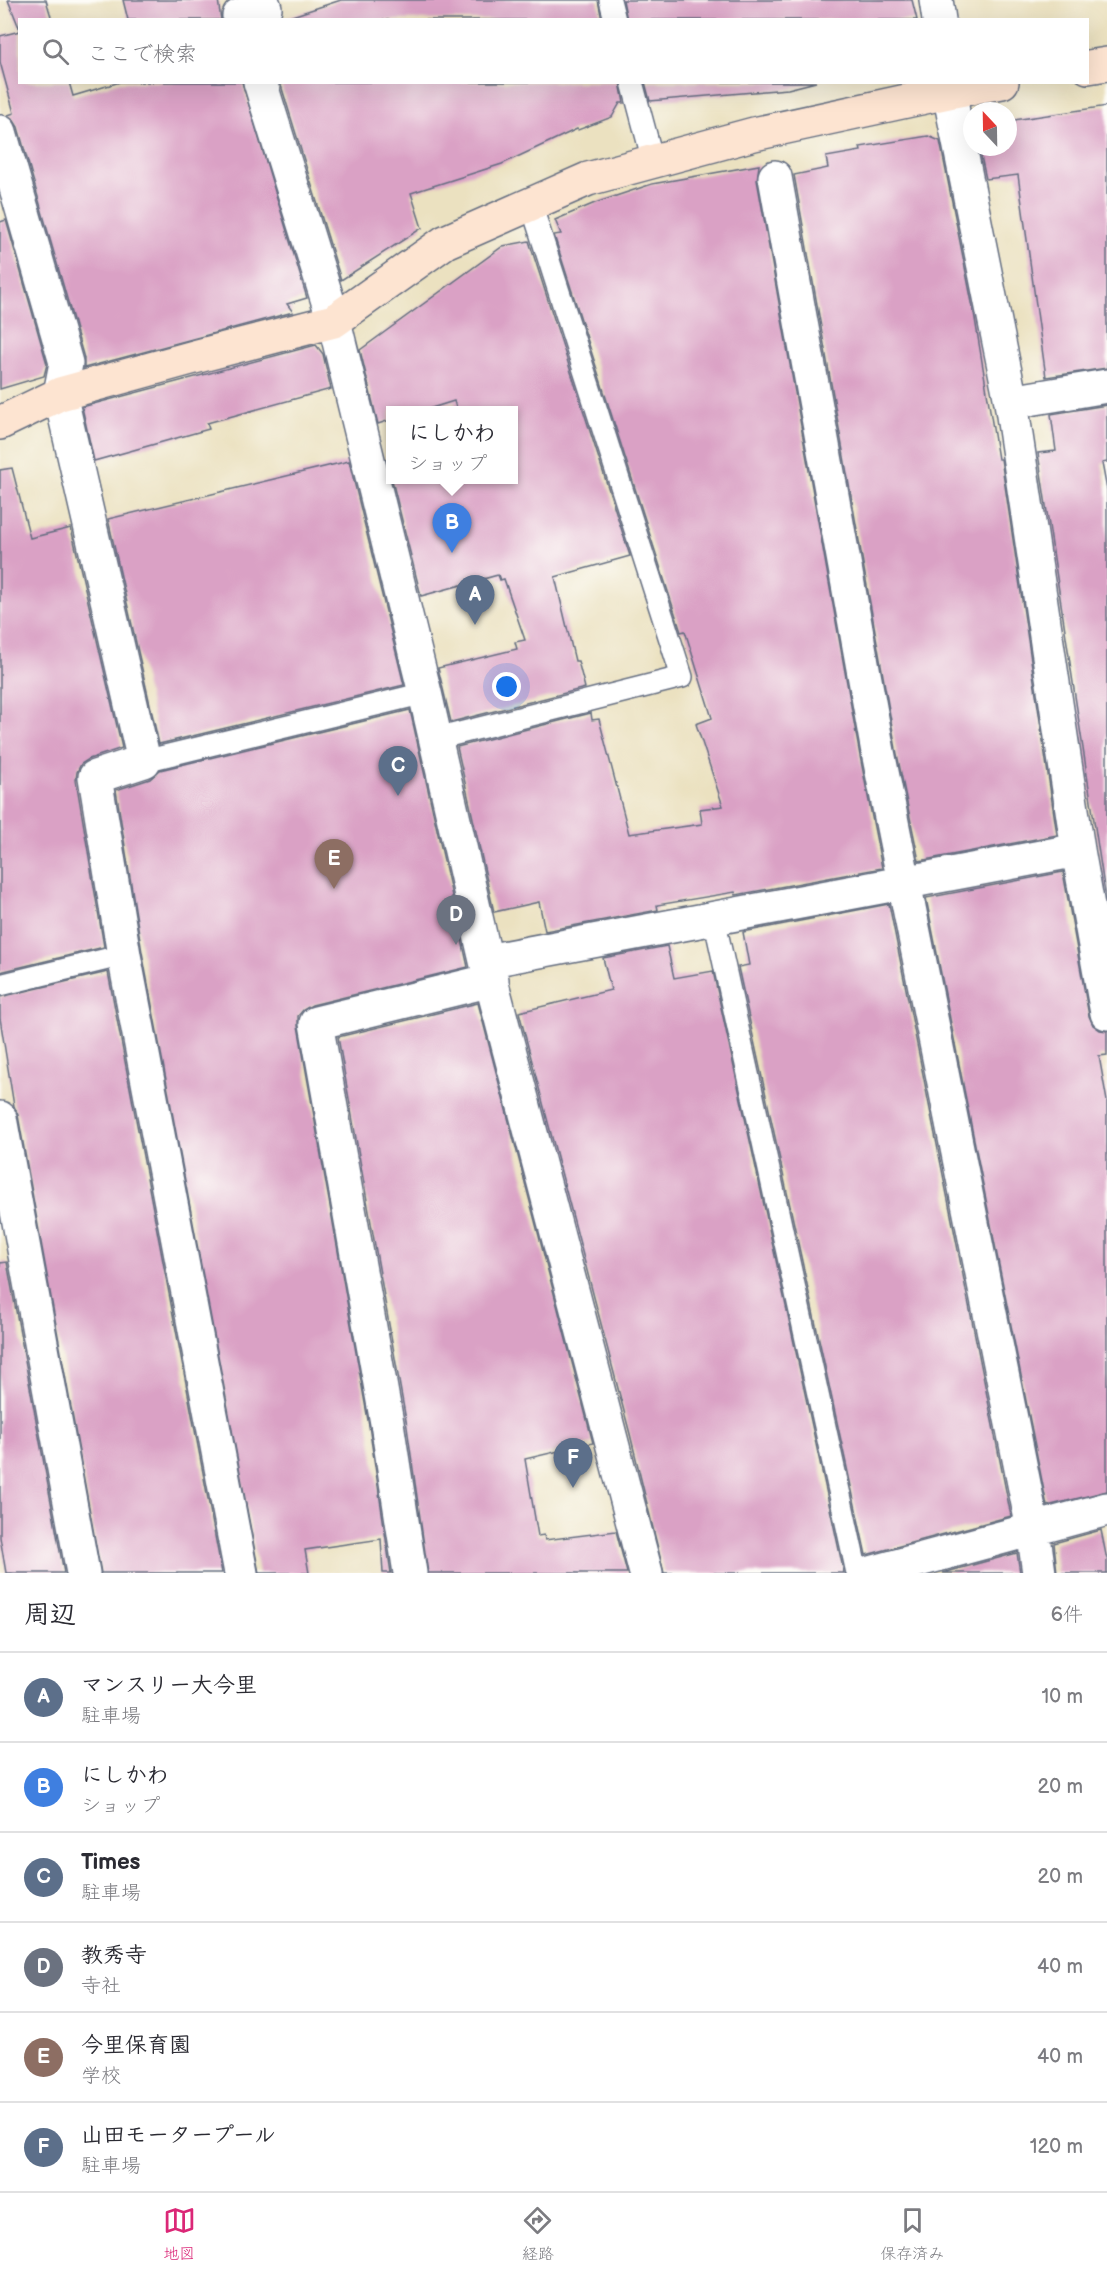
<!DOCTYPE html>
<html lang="ja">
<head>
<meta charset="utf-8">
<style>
  :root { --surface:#fff; --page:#f7f7f7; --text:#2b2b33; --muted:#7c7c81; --line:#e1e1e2; --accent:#db2777 }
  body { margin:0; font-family:"Balsamiq Sans","Klee One",sans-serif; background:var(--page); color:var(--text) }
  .compass { position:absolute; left:963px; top:102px; width:54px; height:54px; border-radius:50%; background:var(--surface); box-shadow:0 6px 24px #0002; rotate:338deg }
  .you { position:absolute; left:507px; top:687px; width:21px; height:21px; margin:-15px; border:4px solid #fff; border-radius:50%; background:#1a73e8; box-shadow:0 0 0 9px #1a73e833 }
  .badge { display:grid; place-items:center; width:39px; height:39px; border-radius:50%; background:var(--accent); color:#fff; font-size:20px; font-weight:700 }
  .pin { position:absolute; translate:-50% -50px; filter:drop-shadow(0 2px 3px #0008) }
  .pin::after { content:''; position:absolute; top:32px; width:21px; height:18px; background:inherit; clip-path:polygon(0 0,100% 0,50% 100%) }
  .popup { position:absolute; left:386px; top:406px; width:132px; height:78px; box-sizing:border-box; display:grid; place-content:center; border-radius:0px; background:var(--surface); filter:drop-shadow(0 2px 4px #0005); font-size:20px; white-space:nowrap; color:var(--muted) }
  .popup b { font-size:22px; color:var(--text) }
  .popup::after { content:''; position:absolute; left:50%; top:100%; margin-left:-12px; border:12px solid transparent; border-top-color:var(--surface) }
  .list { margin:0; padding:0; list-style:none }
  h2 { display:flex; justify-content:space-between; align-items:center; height:78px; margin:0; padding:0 24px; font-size:26px }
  h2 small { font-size:20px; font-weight:400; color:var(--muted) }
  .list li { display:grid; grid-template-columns:39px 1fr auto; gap:18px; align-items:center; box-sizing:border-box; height:90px; padding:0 24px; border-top:2px solid var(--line) }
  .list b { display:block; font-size:22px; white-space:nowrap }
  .list p { margin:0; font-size:20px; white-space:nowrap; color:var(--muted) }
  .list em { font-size:20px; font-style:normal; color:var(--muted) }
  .icon { flex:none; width:33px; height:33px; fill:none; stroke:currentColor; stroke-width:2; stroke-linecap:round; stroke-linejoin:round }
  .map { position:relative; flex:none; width:1107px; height:1573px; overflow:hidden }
  .search { position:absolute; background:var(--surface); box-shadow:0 6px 24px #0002; left:18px; right:18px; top:18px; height:66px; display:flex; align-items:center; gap:15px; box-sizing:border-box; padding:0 21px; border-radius:0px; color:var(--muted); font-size:22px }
  .sheet { height:618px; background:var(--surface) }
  nav { display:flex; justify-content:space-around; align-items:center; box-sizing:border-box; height:84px; border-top:2px solid var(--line); background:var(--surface); font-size:16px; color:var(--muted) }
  nav a { display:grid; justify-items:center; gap:3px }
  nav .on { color:var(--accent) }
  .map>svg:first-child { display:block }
  .building { fill:#daa1c5 }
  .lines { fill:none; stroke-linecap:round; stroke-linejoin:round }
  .lane-casing { stroke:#646d80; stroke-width:24 }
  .street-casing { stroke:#646d80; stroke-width:36 }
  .secondary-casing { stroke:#646d80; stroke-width:36 }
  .lane { stroke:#fff; stroke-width:21 }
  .street { stroke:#fff; stroke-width:33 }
  .secondary { stroke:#fde4d1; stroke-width:33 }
</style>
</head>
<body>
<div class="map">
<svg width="1107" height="1573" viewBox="0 0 1107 1573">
  <rect width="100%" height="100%" fill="#fdfcf7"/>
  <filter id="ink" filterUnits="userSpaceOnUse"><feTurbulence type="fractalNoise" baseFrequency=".0167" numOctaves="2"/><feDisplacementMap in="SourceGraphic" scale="12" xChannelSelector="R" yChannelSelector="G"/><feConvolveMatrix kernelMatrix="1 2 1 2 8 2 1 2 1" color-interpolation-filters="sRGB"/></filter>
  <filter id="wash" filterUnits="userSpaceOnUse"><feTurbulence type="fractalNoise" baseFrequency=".008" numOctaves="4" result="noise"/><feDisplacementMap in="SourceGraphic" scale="24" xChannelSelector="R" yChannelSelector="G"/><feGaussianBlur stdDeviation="1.35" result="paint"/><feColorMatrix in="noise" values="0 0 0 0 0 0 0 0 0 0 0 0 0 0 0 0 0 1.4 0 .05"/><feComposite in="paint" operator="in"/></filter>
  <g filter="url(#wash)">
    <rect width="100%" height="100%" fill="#ebe1c0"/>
    <g id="blocks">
      <path class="building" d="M8,0h38l6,20h-32v10z
        M123,0h95l3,20h-93z
        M341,0h257l4,20h-322z
        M623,0h289l5,20h-290z
        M20,31v51h49l4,14 47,-14h122l65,216 -20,6 6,8 -209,56v-10l-66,-231 -5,-8 -5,-4 6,-2 -14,-51v-26z
        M280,82h340l4,21h-4l-8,14 -34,13 -1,-1 -75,35 -91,29 11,35 -81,52z
        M645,82h171l-28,7 -138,12z
        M1107,106v262l-61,9 -28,-202 -32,4 -7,-32h29v-26z
        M928,136l12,5 34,172 24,146h3l56,376 -138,26 -23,-112 -102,-574 34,-7 -2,-11 35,-6 -1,-4z
        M759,165l-2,15 103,576 22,112 -146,27 -1,-3 -78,13 1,5 -113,21 -6,-29 -45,10 -37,-165 134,-34 1,7 7,-1 30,115 73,-10 -2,-15 23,-3 -27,-82 16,-6 -27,-87 -4,1 -127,-397 7,-1 -6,-14 40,-17 57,-19z
        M6,220l41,144 -3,12 -44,13v-167z
        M529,241l101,315 -75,21 20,84h3l7,27 -134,34 -13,-54 79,-19 -2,-7 10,-2 -21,-61 -4,1 -2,-5 -77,21 -29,-116h121v-69h-56l-3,-10 -32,10h-32v9l-12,4 -18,-74 143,-104z
        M316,345l7,9 8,35 -124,34 2,6 -115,32 -12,-54z
        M1107,405v57l-5,1 5,27v416l-69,-453 18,-2 -5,-37z
        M349,461l55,224 -245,59 -51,-225z
        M12,468l18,70 41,-10 51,220 -33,11 -8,5 -4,8 -1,8 28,167 -104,25v-502z
        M410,710l58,257 -156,38 -9,5 -5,6v10l71,400 22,147h-8l-2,-34 -76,11 4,23h-50l-117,-621 -26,-162 34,-11 10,-9z
        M1063,872l26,144 4,9 7,5 7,1v24l-8,1 8,45v390l-60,15 -121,-608z
        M889,904l122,612 -145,39 -128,-588 11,-2 -6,-33z
        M667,946l7,32 39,-7 131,602h-180l-34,-139 -111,-422 92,-22 -8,-32z
        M108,972l114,601h-121l-83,-458 -4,-9 -14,-88v-21z
        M478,1003l115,440 -68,16 13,77 6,-1 1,5 71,-9 11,42h-199l-22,-153 -68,-383z
        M7,1262l57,311h-58l-6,-36v-274z
        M1101,1530l6,30v13h-50l-3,-30z
        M1017,1553l3,20h-77z"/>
    </g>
  </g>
  <g filter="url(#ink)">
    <use href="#blocks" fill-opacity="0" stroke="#646d80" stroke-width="1.5"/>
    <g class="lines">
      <defs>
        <path id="lane" d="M610,0l5,20
          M632,82l21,79
          M436,739l246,-62 -151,-473
          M144,761l281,-68
          M714,918l143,655
          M0,985l124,-30"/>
        <path id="street" d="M936,0l3,20
          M240,20l-1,-4 26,-8 -3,-8
          M260,82l74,239 91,372 61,268 160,612
          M947,82l64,320 67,448 29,163
          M0,132l66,231 -6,31 84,367 -49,16 29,178 117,618
          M775,177l103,575 155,777 6,44
          M1011,402l96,-16
          M486,961l592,-111
          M0,1118l83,455
          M410,1573l-23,-150 -71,-400 176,-43
          M871,1573l236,-64"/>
        <path id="secondary" d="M1088,67l19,-3
          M0,423l60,-29 138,-38 136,-35 111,-79 143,-63 166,-45 194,-42 54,-10"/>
      </defs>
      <use href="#lane" class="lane-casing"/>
      <use href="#street" class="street-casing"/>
      <use href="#secondary" class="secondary-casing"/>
      <use href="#lane" class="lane"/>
      <use href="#street" class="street"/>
      <use href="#secondary" class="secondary"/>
    </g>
  </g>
</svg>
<svg class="compass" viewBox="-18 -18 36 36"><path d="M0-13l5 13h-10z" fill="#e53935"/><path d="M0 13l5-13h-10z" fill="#7c7c81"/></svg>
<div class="you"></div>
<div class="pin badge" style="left:475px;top:625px;background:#5c6f8a">A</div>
<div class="pin badge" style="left:452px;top:553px;background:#3f7fe0">B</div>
<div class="popup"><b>にしかわ</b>ショップ</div>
<div class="pin badge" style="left:398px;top:796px;background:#5c6f8a">C</div>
<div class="pin badge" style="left:456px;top:945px;background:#6b7280">D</div>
<div class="pin badge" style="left:334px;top:889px;background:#8d6e63">E</div>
<div class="pin badge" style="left:573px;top:1488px;background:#5c6f8a">F</div>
<div class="search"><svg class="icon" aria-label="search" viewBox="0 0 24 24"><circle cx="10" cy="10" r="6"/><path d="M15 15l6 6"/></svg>ここで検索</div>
</div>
<section class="sheet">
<h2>周辺<small>6件</small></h2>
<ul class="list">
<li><span class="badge" style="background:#5c6f8a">A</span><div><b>マンスリー大今里</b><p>駐車場</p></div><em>10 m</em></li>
<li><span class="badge" style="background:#3f7fe0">B</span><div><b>にしかわ</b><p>ショップ</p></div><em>20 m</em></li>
<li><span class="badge" style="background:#5c6f8a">C</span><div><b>Times</b><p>駐車場</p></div><em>20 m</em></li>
<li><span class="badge" style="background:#6b7280">D</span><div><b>教秀寺</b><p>寺社</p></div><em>40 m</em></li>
<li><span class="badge" style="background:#8d6e63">E</span><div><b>今里保育園</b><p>学校</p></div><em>40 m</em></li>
<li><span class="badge" style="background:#5c6f8a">F</span><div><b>山田モータープール</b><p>駐車場</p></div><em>120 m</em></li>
</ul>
</section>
<nav>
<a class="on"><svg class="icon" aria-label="map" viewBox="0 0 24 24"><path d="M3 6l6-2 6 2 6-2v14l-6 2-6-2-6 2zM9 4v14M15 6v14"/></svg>地図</a>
<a><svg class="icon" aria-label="directions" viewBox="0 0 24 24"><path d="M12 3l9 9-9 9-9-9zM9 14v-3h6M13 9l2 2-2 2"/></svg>経路</a>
<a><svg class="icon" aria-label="saved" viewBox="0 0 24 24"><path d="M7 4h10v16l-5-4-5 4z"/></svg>保存済み</a>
</nav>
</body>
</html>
